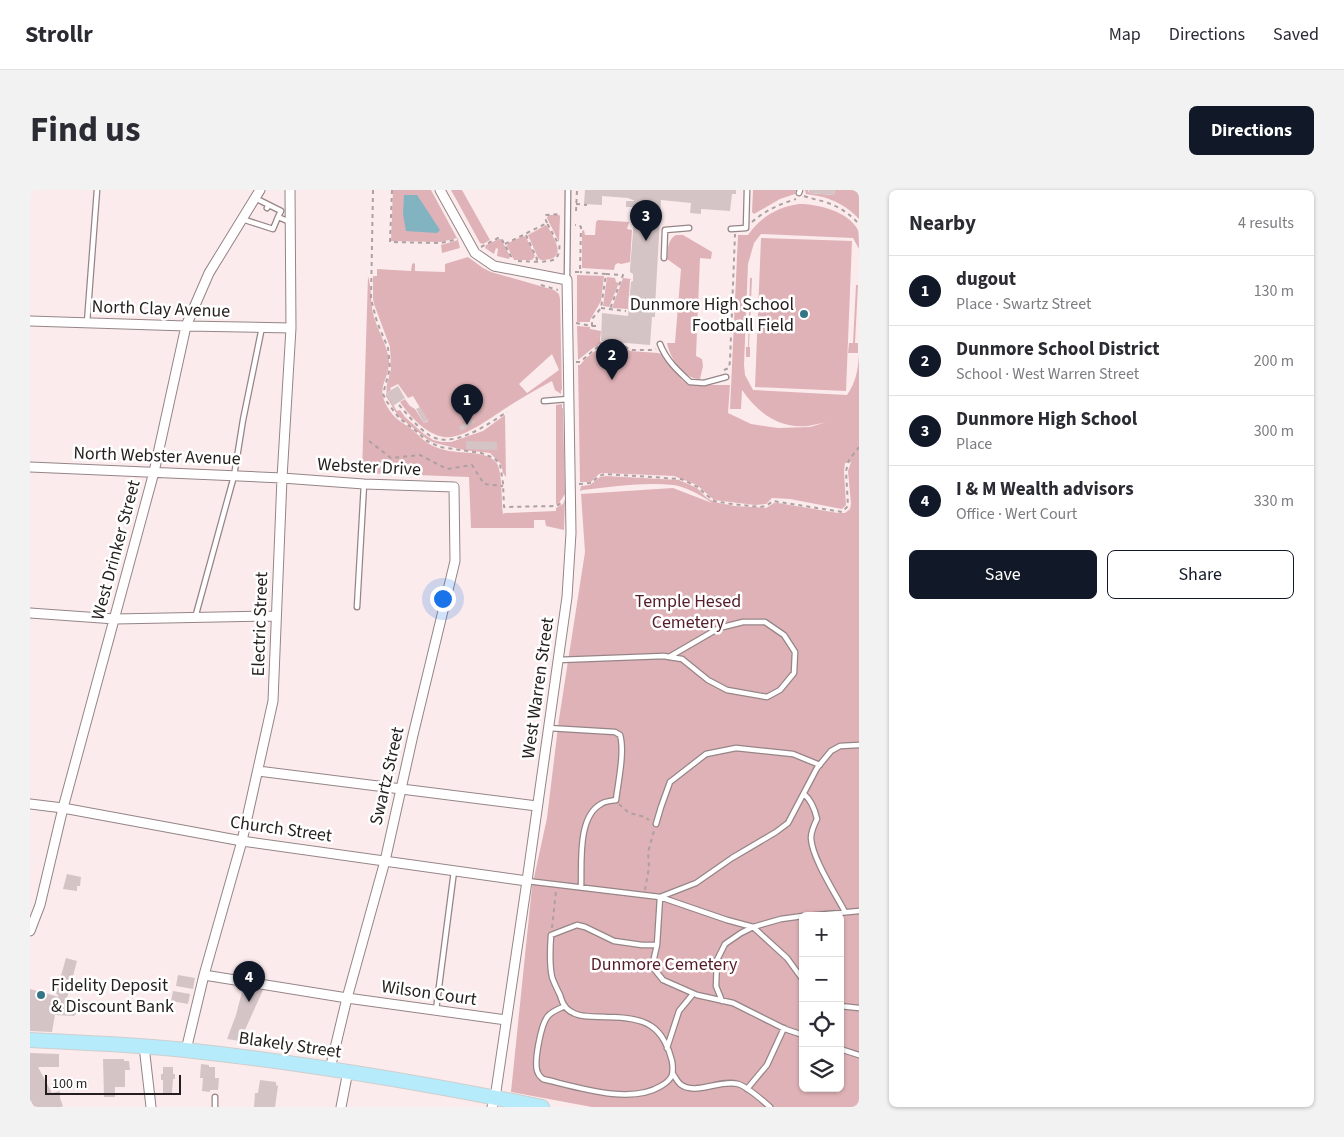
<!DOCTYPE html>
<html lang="en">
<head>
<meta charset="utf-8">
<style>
  :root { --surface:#fff; --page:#f2f2f3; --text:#2b2b33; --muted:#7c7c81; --line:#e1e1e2; --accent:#111827 }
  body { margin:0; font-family:"Source Sans 3",sans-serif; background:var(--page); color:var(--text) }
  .controls { position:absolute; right:15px; bottom:15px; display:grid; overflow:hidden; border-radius:8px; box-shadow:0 1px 4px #0004 }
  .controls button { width:45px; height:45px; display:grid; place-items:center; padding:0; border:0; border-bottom:1px solid var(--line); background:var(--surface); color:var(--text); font:25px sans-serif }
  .scale { position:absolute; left:15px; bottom:12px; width:136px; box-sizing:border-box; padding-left:5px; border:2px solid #241e1e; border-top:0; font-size:14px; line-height:18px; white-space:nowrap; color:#241e1e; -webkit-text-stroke:4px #fff; paint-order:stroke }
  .you { position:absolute; left:412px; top:408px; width:18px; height:18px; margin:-12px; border:4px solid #fff; border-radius:50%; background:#1a73e8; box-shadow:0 0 0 8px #1a73e833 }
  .badge { display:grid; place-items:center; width:32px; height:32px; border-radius:50%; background:var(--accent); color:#fff; font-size:16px; font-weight:700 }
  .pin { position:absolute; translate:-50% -41px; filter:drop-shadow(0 1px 2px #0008) }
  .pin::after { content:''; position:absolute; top:26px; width:18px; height:15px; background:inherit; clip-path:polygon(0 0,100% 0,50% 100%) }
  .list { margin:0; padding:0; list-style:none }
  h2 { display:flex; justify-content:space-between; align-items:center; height:65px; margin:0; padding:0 20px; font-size:21px }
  h2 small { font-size:16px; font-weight:400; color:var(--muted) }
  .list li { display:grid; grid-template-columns:32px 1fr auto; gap:15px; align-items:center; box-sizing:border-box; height:70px; padding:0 20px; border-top:1px solid var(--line) }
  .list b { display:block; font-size:19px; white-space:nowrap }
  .list p { margin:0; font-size:16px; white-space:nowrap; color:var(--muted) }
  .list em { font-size:16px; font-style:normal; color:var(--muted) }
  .actions { display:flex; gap:10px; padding:15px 20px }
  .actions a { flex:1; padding:11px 0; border:1px solid var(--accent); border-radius:8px; text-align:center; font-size:18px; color:var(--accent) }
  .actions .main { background:var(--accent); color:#fff }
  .icon { flex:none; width:28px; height:28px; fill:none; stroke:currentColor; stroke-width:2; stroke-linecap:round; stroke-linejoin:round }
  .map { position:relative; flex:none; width:829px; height:917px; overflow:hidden; border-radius:8px }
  header { display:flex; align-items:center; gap:30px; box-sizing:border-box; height:70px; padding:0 25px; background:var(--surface); border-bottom:1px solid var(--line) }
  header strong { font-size:24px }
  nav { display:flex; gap:28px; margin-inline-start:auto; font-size:18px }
  .intro { display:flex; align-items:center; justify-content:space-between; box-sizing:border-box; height:120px; padding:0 30px }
  h1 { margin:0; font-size:35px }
  .button { padding:12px 22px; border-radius:8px; background:var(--accent); color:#fff; font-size:18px; font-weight:700 }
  main { display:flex; gap:30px; padding:0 30px }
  aside { flex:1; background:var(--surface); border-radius:8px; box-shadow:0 1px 4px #0004 }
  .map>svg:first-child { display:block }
  .green { fill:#dfb2b7; fill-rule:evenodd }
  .water { fill:#81b3c1 }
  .building { fill:#d5c4c5 }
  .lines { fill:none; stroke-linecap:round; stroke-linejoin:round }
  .lane-casing { stroke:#958587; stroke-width:7 }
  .street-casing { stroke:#958587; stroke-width:11 }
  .primary-casing { stroke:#cfcece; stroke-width:16 }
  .path { stroke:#aca0a0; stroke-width:2; stroke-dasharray:4 4; stroke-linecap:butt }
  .lane { stroke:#fff; stroke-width:4.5 }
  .street { stroke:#fff; stroke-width:9 }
  .primary { stroke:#b5ebfa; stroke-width:14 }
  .poi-dot { fill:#337586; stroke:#fff; stroke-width:2 }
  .labels { text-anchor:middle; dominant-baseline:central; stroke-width:5; stroke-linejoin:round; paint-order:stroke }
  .poi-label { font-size:18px; fill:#241e1e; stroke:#fff; text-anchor:end }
  .street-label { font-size:18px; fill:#241e1e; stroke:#fff }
  .park-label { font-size:18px; fill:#561c27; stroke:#fff }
</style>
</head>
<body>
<header>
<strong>Strollr</strong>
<nav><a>Map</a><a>Directions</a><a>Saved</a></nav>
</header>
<div class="intro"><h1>Find us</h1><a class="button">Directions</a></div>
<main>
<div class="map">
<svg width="829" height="917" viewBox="0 0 829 917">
  <rect width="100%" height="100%" fill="#fcebec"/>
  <path class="green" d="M363,0h38l26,48 -16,4 -50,-1z
    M421,0h11l28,50 -7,4 -3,-1z
    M723,0h43l-1,4 -15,5 -26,15 -2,-2z
    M775,0h3l1,3 25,2 1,-5h24v29c-11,-12 -25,-20 -41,-23 -4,-1 -8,-1 -12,-2z
    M769,14c19,0 49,7 59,26 1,5 1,13 1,19l-6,-11 -92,-4 -7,9 -6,21 -4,101 1,10 8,15 94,5c9,-13 11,-25 12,-40v752h-267l-81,-15 21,-205 15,-69 12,-99 26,-167 -4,-58 92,-6 39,15c-9,-7 -28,-17 -39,-18 -30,-3 -61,2 -90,5l-3,1 1,-5 9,-1 10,-8 6,-1 73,4 18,8 10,10 7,4 21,4 31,2 8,-5h4l60,10h7l5,-4 1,-5 -3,-33 3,-9 -6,1 -1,8 2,34 -4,4 -52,-10 -18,-1 -6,6 -11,1 -41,-5 -17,-15 -23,-9 -71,-3 -4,1 -8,8h-11l-2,-117h2l6,-7 16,-12 23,1 5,4 28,2 6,2 9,14 10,12 8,4h39l-2,28 23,11 27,4 32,-1 17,-5c-5,1 -13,3 -19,4 -29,3 -50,-13 -66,-36l-1,19h-11l8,-174h10c12,-18 30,-28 51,-31zM773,726h37v172h-37z
    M518,25h11l1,1 -1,26 -12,-24z
    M568,30l31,2 -2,7 5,1 -2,32 -9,2 -3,-1 -3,2 -1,5 -32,-2v-37l2,-1 1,5h10l1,-13z
    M516,35l2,2c8,15 20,33 -7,33l-3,-2 -10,-23z
    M646,45h7l29,17 -1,7 -11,-1 -4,98 6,3 1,7 -3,13c-17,0 -30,-21 -33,-36h8l6,-74 -14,-10c1,-9 0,-19 9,-24z
    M493,46l3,1 9,19 -3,4h-18l-7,-14 1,-3z
    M731,48l91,3 -6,150 -91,-4z
    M469,49h2l9,17 -1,3 -12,-3 1,-7 -2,-1 -2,6 -9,-6 1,-3z
    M428,50l2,8 -18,5 -1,-8z
    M438,67l15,11 8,4 63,18 5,4 1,5 2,91h-1v4l-6,-4 -3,-9c-15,8 -29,16 -43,25 -16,10 -46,34 -65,31 -19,-3 -34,-21 -44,-35l5,-3 5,7 5,3 9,14 4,-2 -15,-25 -5,2 -10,-14 -8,4 1,2 -5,3 11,18 3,-1 5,7 19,17 9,6 9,2h9l32,-11 22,-16 1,62 -3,-4 -2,-9 -11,-11 -26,-3 -29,-7 -7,-3 -30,-24 -12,-20 1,-12 4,-15 -1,-22 -16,-43 -1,-5v-23h4v-7l34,2 1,-7 2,-1 1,1v7l30,1v-8zM522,164l7,16 -32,23 -8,-9z
    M547,85l27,1 -3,25 -11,19v2h-13z
    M338,86c4,12 2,28 6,41 4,14 13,28 15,43 1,22 -16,26 1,51 6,9 15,13 23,19 11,11 16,16 32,20 14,4 41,0 51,12 7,9 5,40 7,52l2,-1 51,-2v-3l7,-4 2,-5 -1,31 -18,-4 -1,-6h-11v8h-63l-2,-51 -107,-4z
    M577,87l8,1 1,4 3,1 -10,24 -6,-1z
    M593,88l8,1 -1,1 -2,29 -16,-1z
    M720,88h2l-3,69h1v10h-4v-10h2z
    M826,95h2l-3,58h3v10h-10l1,-10h4z
    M547,136l13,1v2l11,2 -1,10 2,2 -9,5 -15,12z
    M532,214v4h1l2,86 -6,9 -2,2 -1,-1v-99z"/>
  <path class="water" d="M374,5h13l23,35 -3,3 -31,-2 -3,-17z"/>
  <path class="building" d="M555,0h151v4h-4l-2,17 -29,-2v5l-11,-1 1,-10 -30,-3 -6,107h3v5h-3v5h-3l-2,28 -49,-4 1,-28 26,3 3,-34 2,-1v-7l-3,-2v-3l5,-62h-9v-6h9l-7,-3 -26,-2v9l-18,-1z
    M779,0h26l-1,5 -25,-2z
    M368,196l7,12 -12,8 -7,-13z
    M390,217l8,13 -4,3 -8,-14z
    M443,229l2,3 -14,9 -2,-4z
    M436,251l31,1v8l-31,-1z
    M37,684l14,3 -1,9h-3v5l-14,-2z
    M36,768l11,3 -11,41 13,1 -3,11 -2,2 -19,-1 -3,17 -22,-1v-42l29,8 -3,-4z
    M148,785l17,3 -2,11 -17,-3z
    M213,798l20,2 -23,51 -13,-2 9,-24z
    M143,801l17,3 -2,10 -17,-3z
    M0,863l29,1v13h-21l14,26 8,-2v7l3,8 -2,1h-27l-3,-6h-1z
    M73,869h21v2h5l1,9h-5v17h-10v10h-11z
    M171,874l8,1v2h6v11h4l-1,12h-8v2l-8,-1 1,-13h-3z
    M133,877h10v7h2v5h-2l-1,14h-9v-13h-2v-6h2z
    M230,890l16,2v3l2,1 -3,21h-21l1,-14h3z"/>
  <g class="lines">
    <defs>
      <path id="lane" d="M769,3l1,-3
        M225,8l14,7
        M237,18l2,-3 12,6 -3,6
        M212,29l31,10 5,-12 12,5
        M701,39l15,-1 1,-38
        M634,68l1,-28 24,-2
        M537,90l1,-90
        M57,133l10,-133
        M630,154c6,16 18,27 30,38l14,1 22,-6
        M514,211l24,-2
        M327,417l7,-123
        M165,428l39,-142 9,-56 19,-93
        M528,470l106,-4 5,1 13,2 26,21 19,10 40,7 13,-7 14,-17 1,-21 -11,-17 -19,-13h-22l-24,6 -50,29
        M518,538l67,4 5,3c5,16 -2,48 -4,65 -5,1 -11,1 -15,4 -24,13 -19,60 -20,83
        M774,604c7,6 11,16 13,25 -3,6 -6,12 -6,19 1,20 24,55 34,74
        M626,634l5,-17 9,-25 36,-28 30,-6 57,6 27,11
        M497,691l133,16 67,23 26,7 34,31 16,22
        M777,726l52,-5
        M692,811l-6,-15 1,-26 8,-16 16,-11 12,-6 28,-8 22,-3
        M535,816c-6,3 -13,5 -17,10 -7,8 -15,48 -10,57 1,3 3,4 5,6 34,8 87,26 118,7 12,-7 13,-12 11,-25 -3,-13 -10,-28 -21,-35 -12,-8 -31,-9 -45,-9 -13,-1 -33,2 -42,-12 -2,-3 -3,-7 -4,-10 -3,-6 -6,-12 -8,-18 -3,-14 -2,-28 -1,-42l26,-10 8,2 29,14 28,4h15
        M810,816l19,2
        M406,820l18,-139
        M773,845l-18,-6 -52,-26 -36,-8 -34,-15 -8,-10 -1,-12 3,-13 3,-48 36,-14 36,-25 44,-26 12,-9 29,-55 14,-17 9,-5 19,-1
        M637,858l12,-37 14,-17
        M810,859l19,6
        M643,884c2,3 4,7 7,10 15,12 40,-5 58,0 10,3 24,16 32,23
        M717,899l20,-24 17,-37
        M185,917v-10"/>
      <path id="street" d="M410,0l35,63 19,13 73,14 4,253 -4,64 -40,284 -32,217 -3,9
        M0,131l156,5 105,2
        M0,277l252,11 82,6 90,3 1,74 -42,174 -28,126 -38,137 -17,71
        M0,423l85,6 161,-3
        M228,581l279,35
        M0,614l33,4 179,33 285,40
        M0,741l10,-26 23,-97 91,-336 32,-146 23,-53 51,-83
        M174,785l143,23 159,22
        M114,856l7,61
        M156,860l18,-75 38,-134 31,-140 9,-223 9,-150 -1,-138
        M311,917l7,-36"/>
      <path id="primary" d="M0,850c52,3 104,4 155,10 120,13 239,33 357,57"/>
    </defs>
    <use href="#lane" class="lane-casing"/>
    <use href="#street" class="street-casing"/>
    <use href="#primary" class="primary-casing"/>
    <path class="path" d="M343,0l-2,109 6,23 11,26 2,20 -7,26 4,8 12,16 17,13 11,10 13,6 41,6 13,5 6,6 3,19 1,24 53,-1 4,-3
      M362,0l-2,52 51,1 17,-4
      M774,6c8,3 16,4 24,7 12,4 23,12 31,21
      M546,14l11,1
      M546,21l1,-21
      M722,32c14,-12 28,-18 44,-23
      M517,33l-2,-5 1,-3 15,-1
      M496,45l11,24 -1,3
      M475,54l42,-21 12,22
      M451,57l17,-9h3l12,22
      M488,71c8,0 32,3 38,-3 4,-4 3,-11 4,-16
      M545,82h5l1,-45 -2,-2h-4
      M576,84l17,1 -13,34
      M511,95l17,5
      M571,118l25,3
      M546,133l16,3v-7l9,-11 5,-34 -26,-2
      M562,136h8
      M546,172h4l21,-18 24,2 5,4h24l2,-1
      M694,180l5,-2 1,-7 5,-127
      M369,215c9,10 18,22 30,30 23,15 58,-10 78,-23
      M339,251l22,17 29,-3 27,14 25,-4 12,19 19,2
      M549,294l12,-1 8,-7 6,-2 76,5 17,8 5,5 11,9 18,3 28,3 6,-1 7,-5 69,11 6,-6 -2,-35 3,-11 10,-13
      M589,614l10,9 16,4 4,3
      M615,700l4,-23 -1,-15 6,-21
      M522,738l4,-37"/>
    <use href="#lane" class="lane"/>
    <use href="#street" class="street"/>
    <use href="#primary" class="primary"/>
  </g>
  <g class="poi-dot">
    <circle cx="774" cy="124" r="5"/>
    <circle cx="11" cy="805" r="5"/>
  </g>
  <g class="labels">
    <g class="poi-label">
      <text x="764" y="114">Dunmore High School<tspan x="764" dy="21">Football Field</tspan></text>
      <text x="21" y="795" text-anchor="start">Fidelity Deposit<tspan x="21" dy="21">&amp; Discount Bank</tspan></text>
    </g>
    <g class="street-label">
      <text transform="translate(131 119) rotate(2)">North Clay Avenue</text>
      <text transform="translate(127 266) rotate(2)">North Webster Avenue</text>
      <text transform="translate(339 277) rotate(3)">Webster Drive</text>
      <text transform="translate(86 360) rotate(-75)">West Drinker Street</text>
      <text transform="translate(230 434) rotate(-88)">Electric Street</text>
      <text transform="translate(508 498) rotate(-82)">West Warren Street</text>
      <text transform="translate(357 586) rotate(-77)">Swartz Street</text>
      <text transform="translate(251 639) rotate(8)">Church Street</text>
      <text transform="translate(399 803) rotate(8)">Wilson Court</text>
      <text transform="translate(260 855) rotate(8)">Blakely Street</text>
    </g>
    <g class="park-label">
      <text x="658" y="411">Temple Hesed<tspan x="658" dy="21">Cemetery</tspan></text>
      <text x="634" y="774">Dunmore Cemetery</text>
    </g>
  </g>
</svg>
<div class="controls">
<button>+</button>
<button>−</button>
<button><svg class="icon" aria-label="locate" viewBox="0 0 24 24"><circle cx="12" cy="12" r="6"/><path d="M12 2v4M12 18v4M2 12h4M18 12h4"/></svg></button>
<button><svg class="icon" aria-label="layers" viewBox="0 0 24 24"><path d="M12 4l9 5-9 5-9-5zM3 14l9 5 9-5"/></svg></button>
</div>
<div class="scale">100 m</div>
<div class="you"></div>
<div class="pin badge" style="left:437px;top:235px">1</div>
<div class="pin badge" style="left:582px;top:190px">2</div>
<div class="pin badge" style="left:616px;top:51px">3</div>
<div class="pin badge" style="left:219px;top:812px">4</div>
</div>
<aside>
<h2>Nearby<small>4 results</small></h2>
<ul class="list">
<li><span class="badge">1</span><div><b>dugout</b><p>Place · Swartz Street</p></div><em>130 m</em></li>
<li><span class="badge">2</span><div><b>Dunmore School District</b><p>School · West Warren Street</p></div><em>200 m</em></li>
<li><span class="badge">3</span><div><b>Dunmore High School</b><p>Place</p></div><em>300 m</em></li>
<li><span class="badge">4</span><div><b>I &amp; M Wealth advisors</b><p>Office · Wert Court</p></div><em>330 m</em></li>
</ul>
<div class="actions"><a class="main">Save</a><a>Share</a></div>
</aside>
</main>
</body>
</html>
